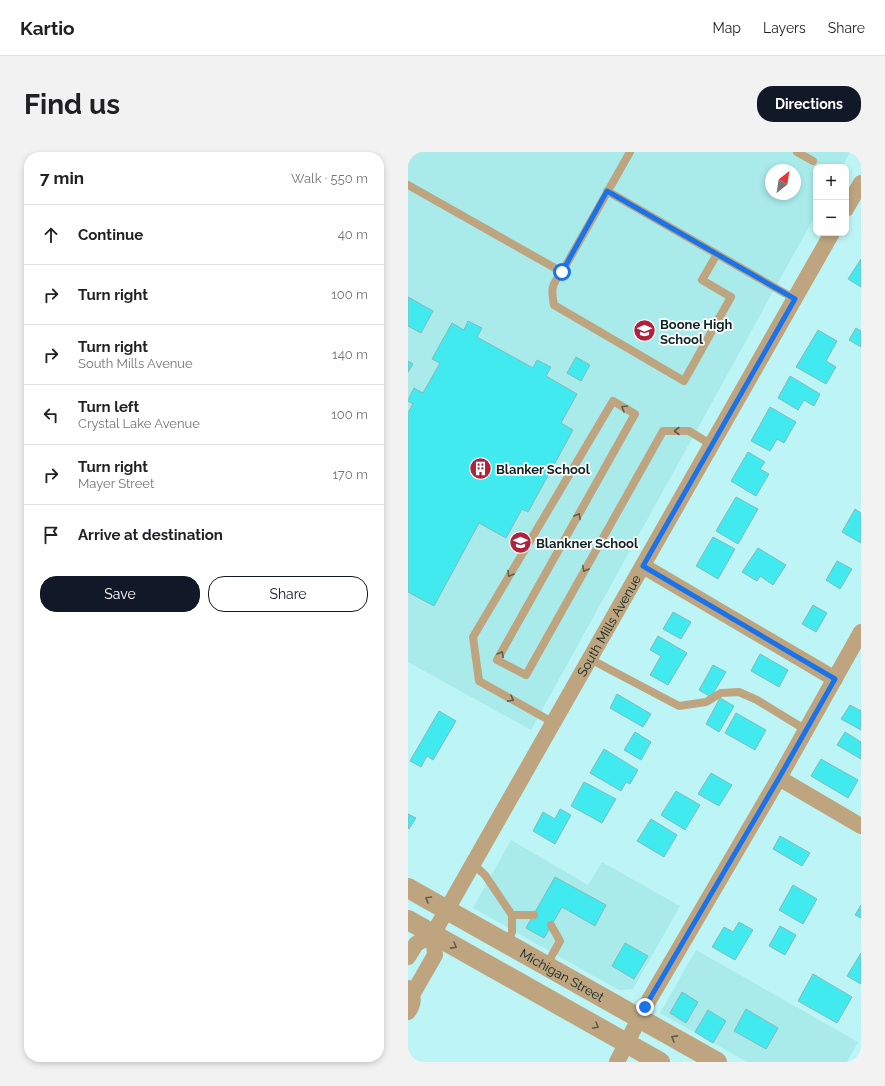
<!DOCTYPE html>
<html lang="en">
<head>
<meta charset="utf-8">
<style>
  :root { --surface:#fff; --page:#f2f2f2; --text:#202124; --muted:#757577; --line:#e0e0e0; --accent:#111827 }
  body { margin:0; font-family:Raleway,sans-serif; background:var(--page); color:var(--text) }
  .controls { position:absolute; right:12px; top:12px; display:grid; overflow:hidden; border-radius:8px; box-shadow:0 2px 6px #0003 }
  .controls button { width:36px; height:36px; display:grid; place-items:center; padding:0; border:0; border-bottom:1px solid var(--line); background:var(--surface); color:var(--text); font:20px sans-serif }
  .compass { position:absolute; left:357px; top:12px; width:36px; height:36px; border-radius:50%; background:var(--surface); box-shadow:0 2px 6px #0003; rotate:30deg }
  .stop { position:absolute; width:12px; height:12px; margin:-9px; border:3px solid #1a73e8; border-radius:50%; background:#fff }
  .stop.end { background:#1a73e8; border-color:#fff; box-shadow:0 1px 4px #0008 }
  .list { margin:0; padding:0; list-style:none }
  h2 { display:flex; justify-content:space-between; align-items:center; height:52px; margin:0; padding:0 16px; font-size:17px }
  h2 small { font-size:13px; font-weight:400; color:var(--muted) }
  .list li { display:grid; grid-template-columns:26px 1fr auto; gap:12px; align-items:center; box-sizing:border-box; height:60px; padding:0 16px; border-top:1px solid var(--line) }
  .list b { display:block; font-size:15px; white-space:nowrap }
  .list p { margin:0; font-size:13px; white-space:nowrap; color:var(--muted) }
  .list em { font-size:13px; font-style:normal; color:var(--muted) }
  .actions { display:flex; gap:8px; padding:12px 16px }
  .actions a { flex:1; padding:9px 0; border:1px solid var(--accent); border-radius:16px; text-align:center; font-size:14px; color:var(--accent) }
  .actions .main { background:var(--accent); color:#fff }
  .icon { flex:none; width:22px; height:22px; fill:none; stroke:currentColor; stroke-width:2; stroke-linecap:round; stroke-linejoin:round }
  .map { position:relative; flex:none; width:453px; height:910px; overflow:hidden; border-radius:16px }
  header { display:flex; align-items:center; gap:24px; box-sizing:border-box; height:56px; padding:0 20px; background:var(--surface); border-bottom:1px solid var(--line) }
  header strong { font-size:19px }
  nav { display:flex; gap:22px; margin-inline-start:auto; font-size:14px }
  .intro { display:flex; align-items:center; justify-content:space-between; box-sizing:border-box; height:96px; padding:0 24px }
  h1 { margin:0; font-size:28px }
  .button { padding:10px 18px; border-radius:16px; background:var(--accent); color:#fff; font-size:14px; font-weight:700 }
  main { display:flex; gap:24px; padding:0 24px }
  aside { flex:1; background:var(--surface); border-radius:16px; box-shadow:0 2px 6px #0003 }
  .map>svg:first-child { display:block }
  .built { fill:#a9eaeb; fill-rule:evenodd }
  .building { fill:#40eaee; stroke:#84babb }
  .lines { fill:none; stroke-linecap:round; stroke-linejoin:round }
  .service { stroke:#bea57f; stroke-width:8 }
  .minor { stroke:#bea57f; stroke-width:16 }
  .tertiary { stroke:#bea57f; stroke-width:20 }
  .oneway { stroke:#5d5e4e }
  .route { stroke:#1a73e8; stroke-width:5 }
  .labels { text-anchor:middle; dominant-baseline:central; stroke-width:3.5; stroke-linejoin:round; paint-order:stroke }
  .poi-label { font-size:13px; font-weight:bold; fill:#0e2425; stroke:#fff; text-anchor:start }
  .street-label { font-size:13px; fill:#0e2425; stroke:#fff }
</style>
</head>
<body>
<header>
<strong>Kartio</strong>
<nav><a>Map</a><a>Layers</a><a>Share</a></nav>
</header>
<div class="intro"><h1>Find us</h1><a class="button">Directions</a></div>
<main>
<aside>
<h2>7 min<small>Walk · 550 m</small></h2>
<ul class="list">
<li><svg class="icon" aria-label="ahead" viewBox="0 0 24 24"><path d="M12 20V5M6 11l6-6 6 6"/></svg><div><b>Continue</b></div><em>40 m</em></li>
<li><svg class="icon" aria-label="right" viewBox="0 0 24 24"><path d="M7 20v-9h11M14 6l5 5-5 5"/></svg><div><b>Turn right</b></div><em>100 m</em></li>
<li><svg class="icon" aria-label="right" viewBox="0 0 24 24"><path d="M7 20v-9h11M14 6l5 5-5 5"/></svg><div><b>Turn right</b><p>South Mills Avenue</p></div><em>140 m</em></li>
<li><svg class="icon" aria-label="left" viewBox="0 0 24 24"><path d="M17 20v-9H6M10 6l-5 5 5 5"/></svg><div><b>Turn left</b><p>Crystal Lake Avenue</p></div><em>100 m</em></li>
<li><svg class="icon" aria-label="right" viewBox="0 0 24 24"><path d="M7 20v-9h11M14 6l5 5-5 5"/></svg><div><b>Turn right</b><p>Mayer Street</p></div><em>170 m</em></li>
<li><svg class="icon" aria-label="arrive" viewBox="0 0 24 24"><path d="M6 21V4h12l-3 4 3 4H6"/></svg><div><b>Arrive at destination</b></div></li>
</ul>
<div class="actions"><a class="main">Save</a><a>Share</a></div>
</aside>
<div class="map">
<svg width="453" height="910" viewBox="0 0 453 910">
  <rect width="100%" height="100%" fill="#bdf5f6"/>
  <path class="built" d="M0,0h442l-8,15h-26v47l-285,516 -123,-68zM363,18h24v24h-24z
    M103,688l77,45 14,-23 78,44 -47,83 -14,1 -146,-82z
    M288,798l162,92 -11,20h-100l-87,-49z"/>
  <path class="building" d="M453,107v28l-13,-8z
    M0,145l25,14 -12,22 -13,-7z
    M60,169l14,7 -5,9 56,31 4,-8 14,7 -5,9 31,18 -16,29 12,7 -45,82 -6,-3 -16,29 -27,-15 -45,83 -26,-14v-179l5,-9 -5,-3v-1l6,-12 9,5 17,-30 -8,-4 20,-36 12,7z
    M448,176l5,3v16l-12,-7z
    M410,178l19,11 -11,20 10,6 -10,17 -30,-17z
    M168,205l14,8 -9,16 -14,-8z
    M0,209l5,3 -5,8z
    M382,224l30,18 -6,12 -10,-6 -6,10 -20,-12z
    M362,255l26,15 -12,21 -7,-4 -7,12 -19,-10z
    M340,300l17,10 -5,7 9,5 -13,22 -25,-15z
    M328,345l22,12 -20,35 -22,-13z
    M447,357l6,4v30l-19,-11z
    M305,385l22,12 -17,30 -22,-13z
    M350,396l28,17 -13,20 -13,-9 -3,5 -15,-9z
    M429,409l15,8 -12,20 -14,-9z
    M405,453l14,8 -11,19 -14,-8z
    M265,460l18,10 -10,17 -18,-10z
    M250,484l29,17 -19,32 -18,-10 11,-19 -11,-6z
    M352,502l28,16 -9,17 -28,-16z
    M305,513l13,7 -15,25 -12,-7z
    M209,542l34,20 -8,13 -33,-19z
    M312,546l14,8 -15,26 -13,-8z
    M442,553l11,6v19l-20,-11z
    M31,559l17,10 -23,39 -6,-4 -6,11 -11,-6z
    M328,561l30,17 -11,20 -30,-17z
    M227,580l16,10 -10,18 -17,-10z
    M437,580l16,10v17l-24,-14z
    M196,597l34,21 -8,14 -4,-2 -5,9 -31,-18z
    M413,607l37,21 -10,18 -37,-22z
    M303,621l21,12 -13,21 -21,-12z
    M176,630l32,17 -14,24 -31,-17z
    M268,639l24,14 -15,25 -24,-15z
    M152,657l11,6 -16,29 -22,-13 10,-19 12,7z
    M0,662l8,4 -7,11 -1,-1z
    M243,667l26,16 -13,22 -27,-16z
    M372,684l30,17 -8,13 -29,-17z
    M147,725l51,28 -11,21 -33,-19 -18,31 -18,-10z
    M385,733l24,14 -14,25 -24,-14z
    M453,753v13l-6,-3z
    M331,770l14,8 -18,30 -23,-13 12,-20 9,5z
    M372,774l16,9 -11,20 -16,-9z
    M217,791l23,13 -14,23 -22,-13z
    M453,801v31l-14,-8z
    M405,822l39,23 -15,26 -39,-22z
    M274,840l16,10 -12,21 -16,-10z
    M338,857l32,19 -12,21 -32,-18z
    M300,858l18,11 -13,22 -18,-11z"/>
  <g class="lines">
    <path class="service" d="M222,0l-68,120c-11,13 -11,17 -8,33l130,76 47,-84 -29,-17 15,-26
      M389,0l16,9
      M0,33l154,87
      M199,39l188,108
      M182,507l89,47 27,-4 15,-9 18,-1 18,8 49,30
      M146,571l-75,-42 -6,-44 140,-236 22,13 -138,246 29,15 137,-244h26l23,14
      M65,712l12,11 27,40v17l-5,11
      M104,763h22
      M138,814l14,-25 -9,-16"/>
    <g class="minor">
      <path d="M438,57l15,-26"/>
      <path d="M235,414l192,113"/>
      <path d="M371,626l82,48"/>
      <path id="s1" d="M25,782l399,-701"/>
      <path d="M0,805l8,-13 17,-10"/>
      <path d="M0,836c6,8 6,16 0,24"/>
      <path d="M4,843l23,-40 -2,-21"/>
      <path d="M209,910l28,-55 134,-229 82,-146"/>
    </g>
    <g class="tertiary">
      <path id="s2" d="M0,736l309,174"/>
      <path d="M0,768l252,142"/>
    </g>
  </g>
  <defs><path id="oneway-chevron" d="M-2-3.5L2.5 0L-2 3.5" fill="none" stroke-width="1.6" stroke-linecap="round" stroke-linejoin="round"/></defs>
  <g class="oneway">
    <use href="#oneway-chevron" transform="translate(216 256) rotate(-150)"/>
    <use href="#oneway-chevron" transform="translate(269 279) rotate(-180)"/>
    <use href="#oneway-chevron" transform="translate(170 364) rotate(-61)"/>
    <use href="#oneway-chevron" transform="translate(177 417) rotate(119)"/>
    <use href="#oneway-chevron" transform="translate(102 422) rotate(121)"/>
    <use href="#oneway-chevron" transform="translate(93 502) rotate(-62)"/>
    <use href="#oneway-chevron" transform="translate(103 547) rotate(29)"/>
    <use href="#oneway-chevron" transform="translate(20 747) rotate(-150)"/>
    <use href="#oneway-chevron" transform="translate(46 794) rotate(29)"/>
    <use href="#oneway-chevron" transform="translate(188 874) rotate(30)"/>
    <use href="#oneway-chevron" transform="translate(266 886) rotate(-151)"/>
  </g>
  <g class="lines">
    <path class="route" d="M154,120l45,-81 188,108 -152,267 192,113 -56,99 -134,229"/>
  </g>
  <defs>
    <symbol id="school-disc" viewBox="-11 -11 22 22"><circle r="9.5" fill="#b3203b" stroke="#fff"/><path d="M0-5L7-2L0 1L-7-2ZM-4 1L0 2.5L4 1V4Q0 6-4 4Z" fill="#fff"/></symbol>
    <symbol id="building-disc" viewBox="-11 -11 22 22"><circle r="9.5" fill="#b3203b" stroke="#fff"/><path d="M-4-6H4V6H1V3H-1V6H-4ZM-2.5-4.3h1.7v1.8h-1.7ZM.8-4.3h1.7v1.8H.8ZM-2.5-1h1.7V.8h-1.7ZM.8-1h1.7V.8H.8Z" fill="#fff"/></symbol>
  </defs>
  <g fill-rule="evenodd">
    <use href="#school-disc" x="224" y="166" width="25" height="25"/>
    <use href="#building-disc" x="60" y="304" width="25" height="25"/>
    <use href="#school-disc" x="100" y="378" width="25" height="25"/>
  </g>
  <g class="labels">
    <g class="poi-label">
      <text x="252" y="172">Boone High<tspan x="252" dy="15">School</tspan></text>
      <text x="88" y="317">Blanker School</text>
      <text x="128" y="391">Blankner School</text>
    </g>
    <g class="street-label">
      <text stroke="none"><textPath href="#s1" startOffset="355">South Mills Avenue</textPath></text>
      <text stroke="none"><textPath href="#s2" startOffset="177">Michigan Street</textPath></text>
    </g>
  </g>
</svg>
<div class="controls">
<button>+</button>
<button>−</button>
</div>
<svg class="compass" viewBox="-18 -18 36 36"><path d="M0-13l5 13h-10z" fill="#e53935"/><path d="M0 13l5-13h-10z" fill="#757577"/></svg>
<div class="stop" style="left:154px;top:120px"></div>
<div class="stop end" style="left:237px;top:855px"></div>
</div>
</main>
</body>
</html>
